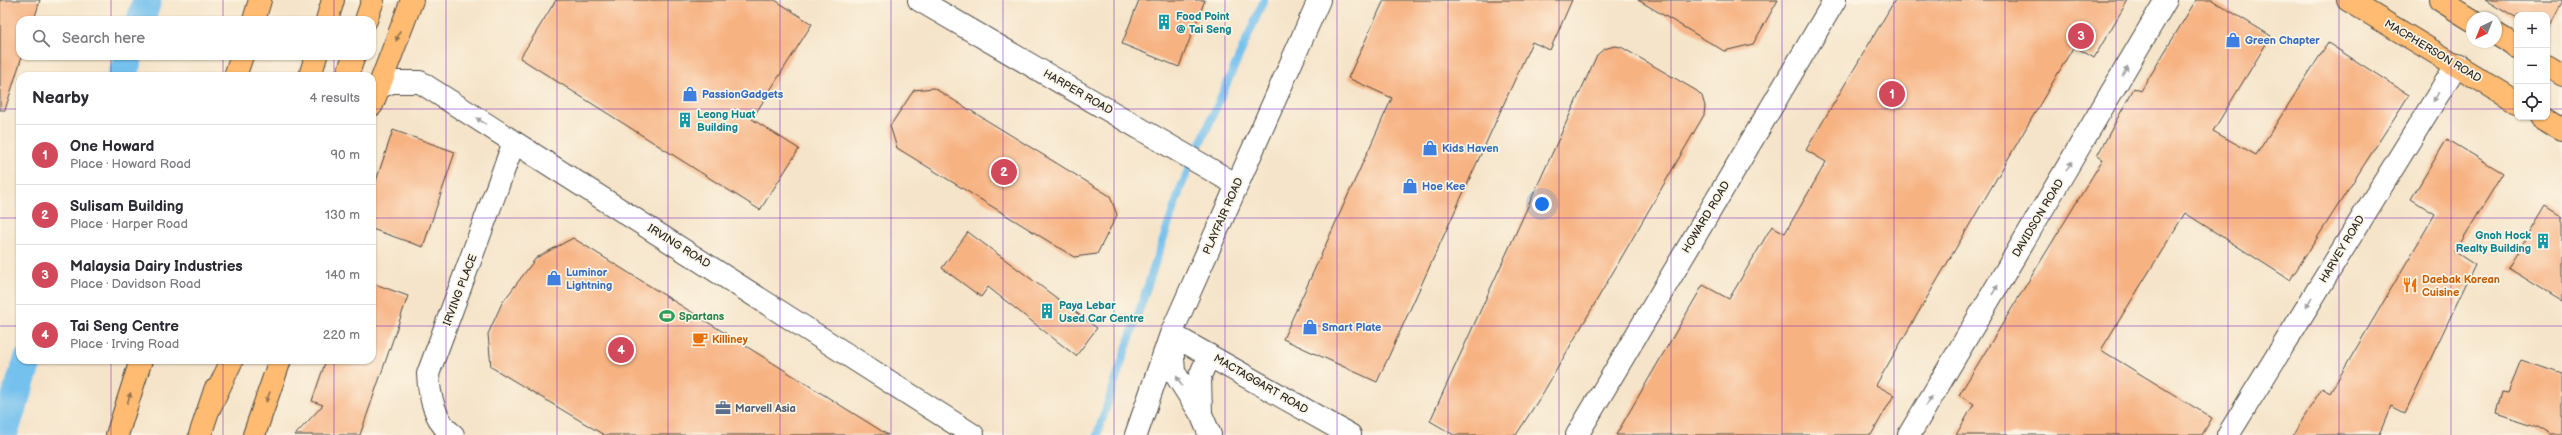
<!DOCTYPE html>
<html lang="en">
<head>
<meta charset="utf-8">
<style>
  :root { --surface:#fff; --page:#f2f2f3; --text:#2b2b33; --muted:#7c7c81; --line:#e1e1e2; --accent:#d1495b }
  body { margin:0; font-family:"Balsamiq Sans",sans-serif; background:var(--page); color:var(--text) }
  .controls { position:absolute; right:12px; top:12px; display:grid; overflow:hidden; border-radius:8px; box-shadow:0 1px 3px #0004 }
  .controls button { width:36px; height:36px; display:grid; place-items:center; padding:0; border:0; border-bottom:1px solid var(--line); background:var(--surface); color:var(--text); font:20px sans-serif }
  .compass { position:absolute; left:2466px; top:12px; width:36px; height:36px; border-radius:50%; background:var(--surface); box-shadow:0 1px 3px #0004; rotate:223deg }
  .you { position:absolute; left:1542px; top:204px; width:14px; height:14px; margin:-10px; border:3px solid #fff; border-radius:50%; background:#1a73e8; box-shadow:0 0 0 6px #1a73e833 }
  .badge { display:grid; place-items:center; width:26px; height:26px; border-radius:50%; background:var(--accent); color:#fff; font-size:13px; font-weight:700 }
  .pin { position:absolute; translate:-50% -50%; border:2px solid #fff; box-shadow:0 1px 4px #0006 }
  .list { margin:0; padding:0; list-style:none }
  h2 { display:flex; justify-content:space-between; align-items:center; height:52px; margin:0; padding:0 16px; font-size:17px }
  h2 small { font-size:13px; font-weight:400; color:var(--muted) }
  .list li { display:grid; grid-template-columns:26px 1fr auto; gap:12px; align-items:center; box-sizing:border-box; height:60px; padding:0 16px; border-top:1px solid var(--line) }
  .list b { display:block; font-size:15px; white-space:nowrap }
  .list p { margin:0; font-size:13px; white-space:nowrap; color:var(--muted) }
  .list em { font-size:13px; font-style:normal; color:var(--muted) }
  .icon { flex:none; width:22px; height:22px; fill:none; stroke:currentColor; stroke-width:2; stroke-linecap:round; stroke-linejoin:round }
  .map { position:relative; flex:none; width:2562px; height:435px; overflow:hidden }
  .search { position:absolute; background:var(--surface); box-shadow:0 1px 3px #0004; left:16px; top:16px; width:360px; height:44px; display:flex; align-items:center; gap:10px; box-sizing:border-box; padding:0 14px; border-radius:12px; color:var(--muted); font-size:15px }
  .panel { position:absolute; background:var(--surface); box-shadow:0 1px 3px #0004; left:16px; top:72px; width:360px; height:292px; border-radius:12px }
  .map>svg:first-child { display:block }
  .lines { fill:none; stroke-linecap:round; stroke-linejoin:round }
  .stream { stroke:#74c1ee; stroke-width:8 }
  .canal { stroke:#74c1ee; stroke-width:29 }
  .building { fill:#f7b282 }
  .minor-casing { stroke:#494743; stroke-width:24 }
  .major-casing { stroke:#494743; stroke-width:24 }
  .highway-casing { stroke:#494743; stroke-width:24 }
  .minor { stroke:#fff; stroke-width:22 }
  .major { stroke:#febb71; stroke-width:22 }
  .highway { stroke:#febb71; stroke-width:22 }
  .oneway { fill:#94734e }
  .oneway2 { fill:#a0a0a0 }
  .grid { fill:none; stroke:#7b2cbf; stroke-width:1; stroke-opacity:0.55 }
  .labels { text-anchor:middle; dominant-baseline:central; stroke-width:3.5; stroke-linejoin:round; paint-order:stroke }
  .culture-label { font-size:11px; font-weight:bold; fill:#0d838f; stroke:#fcf5e5; text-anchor:start }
  .shop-label { font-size:11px; font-weight:bold; fill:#366cbe; stroke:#fcf5e5; text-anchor:start }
  .street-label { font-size:11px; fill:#2b2b2b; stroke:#fcf5e5 }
  .food-label { font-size:11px; font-weight:bold; fill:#c56008; stroke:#fcf5e5; text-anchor:start }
  .leisure-label { font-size:11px; font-weight:bold; fill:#27864d; stroke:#fcf5e5; text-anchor:start }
  .service-label { font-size:11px; font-weight:bold; fill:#4e5e75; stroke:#fcf5e5; text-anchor:start }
</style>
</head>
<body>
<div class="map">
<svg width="2562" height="435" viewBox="0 0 2562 435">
  <rect width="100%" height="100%" fill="#fcf5e5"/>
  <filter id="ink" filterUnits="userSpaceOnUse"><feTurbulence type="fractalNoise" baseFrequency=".025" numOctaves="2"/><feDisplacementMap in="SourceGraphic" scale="8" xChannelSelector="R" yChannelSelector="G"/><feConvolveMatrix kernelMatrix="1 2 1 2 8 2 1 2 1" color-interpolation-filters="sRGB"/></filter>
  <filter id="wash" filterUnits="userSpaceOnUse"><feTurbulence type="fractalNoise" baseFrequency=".012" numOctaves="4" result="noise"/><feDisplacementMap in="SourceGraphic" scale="16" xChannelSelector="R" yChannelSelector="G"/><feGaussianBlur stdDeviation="0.9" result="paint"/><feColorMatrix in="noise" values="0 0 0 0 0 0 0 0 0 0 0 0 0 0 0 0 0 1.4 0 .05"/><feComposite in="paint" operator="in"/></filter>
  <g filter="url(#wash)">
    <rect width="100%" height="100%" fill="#f5e4c9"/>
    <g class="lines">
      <path class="stream" d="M1097,435l84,-248 83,-187"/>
      <path class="canal" d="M141,20l6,-20
        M122,76l7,-20
        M3,435l25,-75"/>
    </g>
    <g id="blocks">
      <path class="building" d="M0,0h40l-6,20h-14v36h2l-17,54h-5z
        M556,0h219l37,24 -60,95 47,30 -39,61 -240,-152z
        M1139,0h66l-26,67 -57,-23z
        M1384,0h188l-22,50 -18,-8 -155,340 -94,-43 109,-241 -44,-20z
        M1638,0h140l-25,44 -29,7z
        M1895,0h233l-34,58 -20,-12 -198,339 18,10 -23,40h-255l87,-150 26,14 43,-73 13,7 41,-71 -20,-12z
        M2196,0h16l59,36 -58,95 43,24 72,-112 81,52 -119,185 -105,-67 -84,137 111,68 -10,17h-246l18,-31 -15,-9 144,-236 -6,-3 37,-68 7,3z
        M2485,0h77v4l-15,28v-17h-30v4z
        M1615,46l6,1 76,44 5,5 3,10 -1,9 -161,278 -27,42h-62l-24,-14 167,-366 7,-6z
        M934,88l176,108 7,19 -20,39 -23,3 -177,-109 -7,-22 24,-36z
        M393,130l62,22 -32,95 -51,-18v-36z
        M2447,139l56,34 -48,79 20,13 -70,148 -14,-7 -12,29h-86l29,-47 8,5 105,-179 -24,-15z
        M2546,205l16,10v86l-54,-33z
        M968,232l129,96 -21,28 -88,-69 -7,10 -39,-29z
        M573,238l315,197h-284l-113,-68 -3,-33 14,-31 34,-45z
        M372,283l36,13 -48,139h-65l28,-30 -11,-4 14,-41h46z
        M2521,360l41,14v61h-11l-13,-8 -42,-14 6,-22 6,1z"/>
    </g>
  </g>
  <g filter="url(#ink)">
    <use href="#blocks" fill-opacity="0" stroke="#494743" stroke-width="1"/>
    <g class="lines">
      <defs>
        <path id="minor" d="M919,0l318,185
          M378,88l14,-6h28l553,353
          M1171,334l179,101
          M1172,343l2,29 27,42 9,21
          M1201,414l-1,-38 9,-21
          M453,435c-18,-12 -24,-41 -25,-61l86,-232
          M1136,435l35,-101 148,-334
          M1577,435l258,-435
          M1909,435l257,-435
          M2228,435l229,-371"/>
        <path id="major" d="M2348,0l169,102
          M2440,0l32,20
          M254,20l6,-20
          M327,20l6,-20
          M2496,34l21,13
          M2547,66l15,9
          M235,76l7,-20
          M310,76l6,-20
          M372,105l40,-105
          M2541,117l21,13
          M117,435l24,-75
          M200,435l15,-45
          M254,435l26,-75"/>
        <path id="highway" d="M366,20l7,-20
          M347,76l7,-20
          M209,409l23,-49"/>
      </defs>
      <use href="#minor" class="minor-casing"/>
      <use href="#major" class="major-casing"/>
      <use href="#highway" class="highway-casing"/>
      <use href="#minor" class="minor"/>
      <use href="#major" class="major"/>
      <use href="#highway" class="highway"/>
    </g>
    <defs><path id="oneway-solid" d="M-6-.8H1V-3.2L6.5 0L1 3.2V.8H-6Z"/></defs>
    <g class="oneway">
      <use href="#oneway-solid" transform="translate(398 36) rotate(111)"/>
      <use href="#oneway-solid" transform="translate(268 397) rotate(110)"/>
      <use href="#oneway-solid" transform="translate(129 398) rotate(-73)"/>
    </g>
    <g class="oneway2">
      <use href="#oneway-solid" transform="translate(2125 71) rotate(-60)"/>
      <use href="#oneway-solid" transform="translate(2436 97) rotate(122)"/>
      <use href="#oneway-solid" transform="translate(481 121) rotate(-148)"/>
      <use href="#oneway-solid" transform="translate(2069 166) rotate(-59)"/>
      <use href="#oneway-solid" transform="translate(1995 290) rotate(-59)"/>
      <use href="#oneway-solid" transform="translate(2309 302) rotate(121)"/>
      <use href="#oneway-solid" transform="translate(1179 381) rotate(-119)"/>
      <use href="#oneway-solid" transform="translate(1929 401) rotate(-59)"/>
    </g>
  </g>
  <path class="grid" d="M111,0v20M223,0v20M334,0v20M446,0v435M557,0v435M668,0v435M780,0v435M891,0v435M1003,0v435M1114,0v435M1225,0v435M1337,0v435M1448,0v435M1559,0v435M1671,0v435M1782,0v435M1894,0v435M2005,0v435M2116,0v435M2228,0v435M2339,0v435M2451,0v435M111,56v20M223,56v20M334,56v20M0,109h20M372,109h2145M2547,109h15M0,218h20M372,218h2190M0,326h20M372,326h2190M111,360v75M223,360v75M334,360v75"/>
  <defs>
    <symbol id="building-bare" viewBox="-9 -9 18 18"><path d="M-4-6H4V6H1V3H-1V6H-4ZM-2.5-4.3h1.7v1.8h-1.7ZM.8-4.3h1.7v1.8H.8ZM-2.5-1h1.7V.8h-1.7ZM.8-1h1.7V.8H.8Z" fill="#0f9aa8" stroke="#fcf5e5" stroke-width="2.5" paint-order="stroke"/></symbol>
    <symbol id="shop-bare" viewBox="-9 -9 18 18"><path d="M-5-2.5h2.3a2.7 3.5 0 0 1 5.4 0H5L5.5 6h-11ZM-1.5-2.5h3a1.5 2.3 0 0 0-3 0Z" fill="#3f7fe0" stroke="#fcf5e5" stroke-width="2.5" paint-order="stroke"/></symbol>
    <symbol id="restaurant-bare" viewBox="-9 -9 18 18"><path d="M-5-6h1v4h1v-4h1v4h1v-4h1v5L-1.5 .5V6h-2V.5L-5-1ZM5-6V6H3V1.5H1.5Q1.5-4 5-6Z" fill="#e8710a" stroke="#fcf5e5" stroke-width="2.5" paint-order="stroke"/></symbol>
    <symbol id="stadium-bare" viewBox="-9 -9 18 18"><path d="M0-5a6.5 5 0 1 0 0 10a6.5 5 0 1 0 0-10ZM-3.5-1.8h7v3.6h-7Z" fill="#2e9e5b" stroke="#fcf5e5" stroke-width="2.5" paint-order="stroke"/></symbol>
    <symbol id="cafe-bare" viewBox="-9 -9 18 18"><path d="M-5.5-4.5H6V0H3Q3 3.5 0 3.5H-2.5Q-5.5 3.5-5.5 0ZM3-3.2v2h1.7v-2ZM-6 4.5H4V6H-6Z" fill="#e8710a" stroke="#fcf5e5" stroke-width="2.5" paint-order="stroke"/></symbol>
    <symbol id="office-bare" viewBox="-9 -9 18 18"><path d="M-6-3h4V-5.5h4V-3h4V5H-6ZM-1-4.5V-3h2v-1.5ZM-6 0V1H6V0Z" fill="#5c6f8a" stroke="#fcf5e5" stroke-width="2.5" paint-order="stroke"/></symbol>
  </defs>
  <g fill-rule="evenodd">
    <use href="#building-bare" x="1153" y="11" width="22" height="22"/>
    <use href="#shop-bare" x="2222" y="29" width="22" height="22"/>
    <use href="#shop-bare" x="679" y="83" width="22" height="22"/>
    <use href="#building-bare" x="674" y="109" width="22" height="22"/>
    <use href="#shop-bare" x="1419" y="137" width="22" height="22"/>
    <use href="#shop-bare" x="1399" y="175" width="22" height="22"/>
    <use href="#building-bare" x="2532" y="230" width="22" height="22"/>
    <use href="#shop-bare" x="543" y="267" width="22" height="22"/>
    <use href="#restaurant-bare" x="2399" y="274" width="22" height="22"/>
    <use href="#building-bare" x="1036" y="300" width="22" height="22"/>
    <use href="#stadium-bare" x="656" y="305" width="22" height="22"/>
    <use href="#shop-bare" x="1299" y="316" width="22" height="22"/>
    <use href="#cafe-bare" x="689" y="328" width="22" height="22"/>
    <use href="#office-bare" x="712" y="397" width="22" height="22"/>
  </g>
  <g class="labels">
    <g class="culture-label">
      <text x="1176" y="16">Food Point<tspan x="1176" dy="13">@ Tai Seng</tspan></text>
      <text x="697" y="114">Leong Huat<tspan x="697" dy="13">Building</tspan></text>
      <text x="2531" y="235" text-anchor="end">Gnoh Hock<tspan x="2531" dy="13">Realty Building</tspan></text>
      <text x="1059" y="305">Paya Lebar<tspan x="1059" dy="13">Used Car Centre</tspan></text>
    </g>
    <g class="shop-label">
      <text x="2245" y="40">Green Chapter</text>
      <text x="702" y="94">PassionGadgets</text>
      <text x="1442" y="148">Kids Haven</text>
      <text x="1422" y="186">Hoe Kee</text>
      <text x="566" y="272">Luminor<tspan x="566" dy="13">Lightning</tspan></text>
      <text x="1322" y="327">Smart Plate</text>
    </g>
    <g class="street-label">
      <text transform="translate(2433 51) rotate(31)">MACPHERSON ROAD</text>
      <text transform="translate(1078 92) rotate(30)">HARPER ROAD</text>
      <text transform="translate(1223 216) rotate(-66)">PLAYFAIR ROAD</text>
      <text transform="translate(1706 217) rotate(-59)">HOWARD ROAD</text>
      <text transform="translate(2038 218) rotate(-59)">DAVIDSON ROAD</text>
      <text transform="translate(679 246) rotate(32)">IRVING ROAD</text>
      <text transform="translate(2342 249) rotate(-59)">HARVEY ROAD</text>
      <text transform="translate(460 290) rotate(-69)">IRVING PLACE</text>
      <text transform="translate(1261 384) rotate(30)">MACTAGGART ROAD</text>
    </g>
    <g class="food-label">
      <text x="2422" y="279">Daebak Korean<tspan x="2422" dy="13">Cuisine</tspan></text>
      <text x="712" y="339">Killiney</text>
    </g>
    <g class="leisure-label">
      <text x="679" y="316">Spartans</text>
    </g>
    <g class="service-label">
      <text x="735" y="408">Marvell Asia</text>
    </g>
  </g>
</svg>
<div class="controls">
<button>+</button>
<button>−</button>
<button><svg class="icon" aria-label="locate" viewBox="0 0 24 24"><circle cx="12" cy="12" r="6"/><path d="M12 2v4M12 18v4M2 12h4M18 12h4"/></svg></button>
</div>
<svg class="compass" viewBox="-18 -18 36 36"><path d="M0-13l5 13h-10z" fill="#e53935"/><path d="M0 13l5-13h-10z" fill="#7c7c81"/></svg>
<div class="you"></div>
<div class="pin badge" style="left:1892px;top:94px">1</div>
<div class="pin badge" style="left:1004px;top:172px">2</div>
<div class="pin badge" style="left:2081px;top:36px">3</div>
<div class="pin badge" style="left:621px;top:350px">4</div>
<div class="search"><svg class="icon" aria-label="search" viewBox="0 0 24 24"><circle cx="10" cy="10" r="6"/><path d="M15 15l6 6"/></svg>Search here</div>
<section class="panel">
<h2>Nearby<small>4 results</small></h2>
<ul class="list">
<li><span class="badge">1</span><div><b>One Howard</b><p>Place · Howard Road</p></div><em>90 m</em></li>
<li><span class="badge">2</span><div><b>Sulisam Building</b><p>Place · Harper Road</p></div><em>130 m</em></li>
<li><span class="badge">3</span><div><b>Malaysia Dairy Industries</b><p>Place · Davidson Road</p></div><em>140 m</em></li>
<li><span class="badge">4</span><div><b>Tai Seng Centre</b><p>Place · Irving Road</p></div><em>220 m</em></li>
</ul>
</section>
</div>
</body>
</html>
